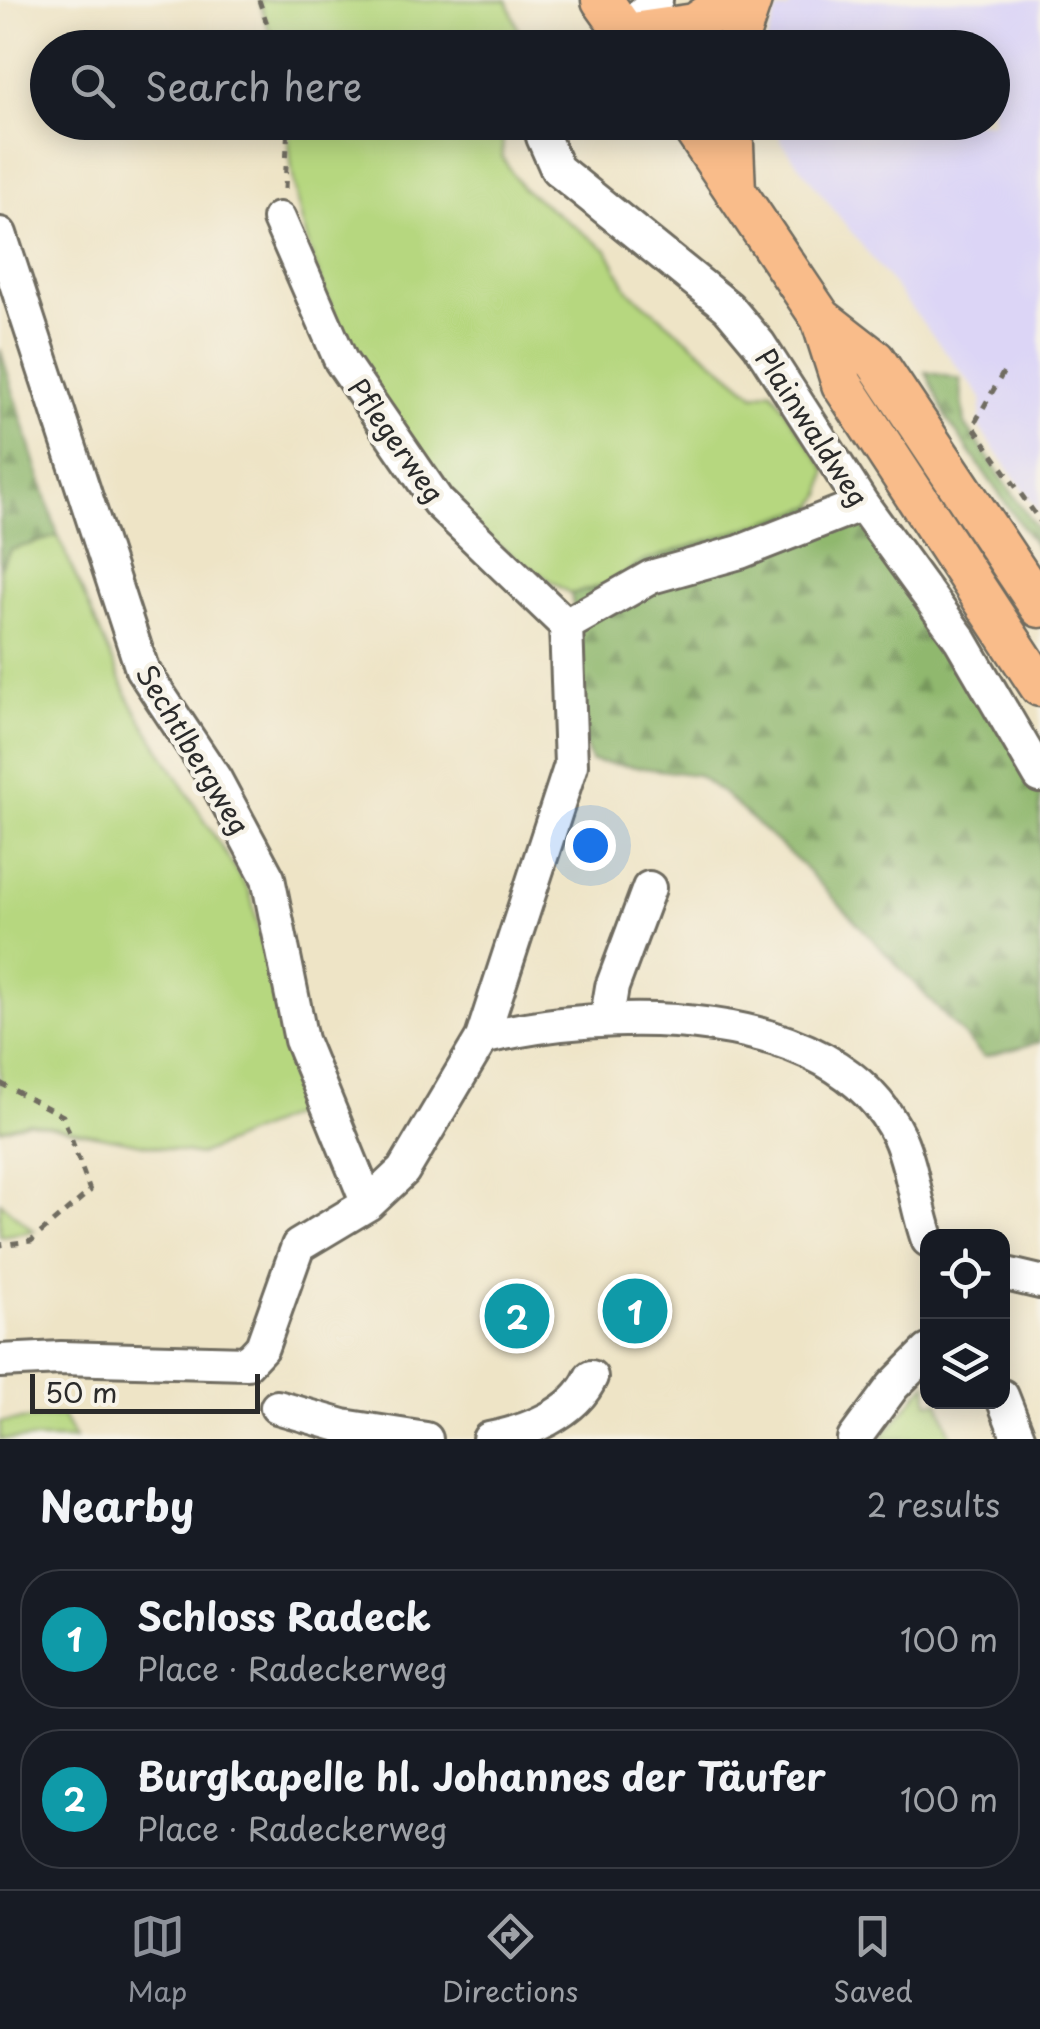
<!DOCTYPE html>
<html lang="en">
<head>
<meta charset="utf-8">
<style>
  :root { --surface:#171b24; --page:#20242c; --text:#f1f3f6; --muted:#9ea1a6; --line:#363941; --accent:#8c9099 }
  body { margin:0; font-family:"Playpen Sans",sans-serif; background:var(--page); color:var(--text) }
  .controls { position:absolute; right:30px; bottom:30px; display:grid; overflow:hidden; border-radius:20px; box-shadow:0 5px 25px #0003 }
  .controls button { width:90px; height:90px; display:grid; place-items:center; padding:0; border:0; border-bottom:2px solid var(--line); background:var(--surface); color:var(--text); font:50px sans-serif }
  .scale { position:absolute; left:30px; bottom:25px; width:230px; box-sizing:border-box; padding-left:10px; border:5px solid #2b2b2b; border-top:0; font-size:28px; line-height:35px; white-space:nowrap; color:#2b2b2b; -webkit-text-stroke:8px #f7f3e8; paint-order:stroke }
  .you { position:absolute; left:590px; top:845px; width:35px; height:35px; margin:-25px; border:8px solid #fff; border-radius:50%; background:#1a73e8; box-shadow:0 0 0 15px #1a73e833 }
  .badge { display:grid; place-items:center; width:65px; height:65px; border-radius:50%; background:var(--accent); color:#fff; font-size:32px; font-weight:700 }
  .pin { position:absolute; translate:-50% -50%; border:5px solid #fff; box-shadow:0 2px 10px #0006 }
  .list { margin:0; padding:0; list-style:none }
  h2 { display:flex; justify-content:space-between; align-items:center; height:130px; margin:0; padding:0 40px; font-size:42px }
  h2 small { font-size:32px; font-weight:400; color:var(--muted) }
  .list li { display:grid; grid-template-columns:65px 1fr auto; gap:30px; align-items:center; box-sizing:border-box; height:140px; margin:0 20px 20px; padding:0 20px; border:2px solid var(--line); border-radius:40px }
  .list b { display:block; font-size:38px; white-space:nowrap }
  .list p { margin:0; font-size:32px; white-space:nowrap; color:var(--muted) }
  .list em { font-size:32px; font-style:normal; color:var(--muted) }
  .icon { flex:none; width:55px; height:55px; fill:none; stroke:currentColor; stroke-width:2; stroke-linecap:round; stroke-linejoin:round }
  .map { position:relative; flex:none; width:1040px; height:1439px; overflow:hidden }
  .search { position:absolute; background:var(--surface); box-shadow:0 5px 25px #0003; left:30px; right:30px; top:30px; height:110px; display:flex; align-items:center; gap:25px; box-sizing:border-box; padding:0 35px; border-radius:55px; color:var(--muted); font-size:38px }
  .sheet { height:450px; background:var(--surface) }
  nav { display:flex; justify-content:space-around; align-items:center; box-sizing:border-box; height:140px; border-top:2px solid var(--line); background:var(--surface); font-size:28px; color:var(--muted) }
  nav a { display:grid; justify-items:center; gap:5px }
  nav .on { color:var(--accent) }
  .map>svg:first-child { display:block }
  .built { fill:#dcd5f6 }
  .grass { fill:#b6d77f; stroke:#708155; stroke-width:2.5 }
  .forest { fill:url(#forest-firs); stroke:#5e724c; stroke-width:2.5 }
  .lines { fill:none; stroke-linecap:round; stroke-linejoin:round }
  .minor-casing { stroke:#6f6c61; stroke-width:38 }
  .major-casing { stroke:#6f6c61; stroke-width:45 }
  .path { stroke:#6f6c61; stroke-width:5; stroke-dasharray:8 8; stroke-linecap:butt }
  .minor { stroke:#fff; stroke-width:32 }
  .major { stroke:#f9bc8a; stroke-width:40 }
  .labels { text-anchor:middle; dominant-baseline:central; stroke-width:9; stroke-linejoin:round; paint-order:stroke }
  .street-label { font-size:28px; fill:#2b2b2b; stroke:#f7f3e8 }
</style>
</head>
<body>
<div class="map">
<svg width="1040" height="1439" viewBox="0 0 1040 1439">
  <defs>
    <pattern id="forest-firs" width="22" height="20" patternUnits="userSpaceOnUse" patternTransform="scale(2.5)"><rect width="22" height="20" fill="#90b86e"/><path d="M5 1l3.5 6h-7zM16 11l3.5 6h-7z" fill="#76965b"/></pattern>
  </defs>
  <rect width="100%" height="100%" fill="#f7f3e8"/>
  <filter id="ink" filterUnits="userSpaceOnUse"><feTurbulence type="fractalNoise" baseFrequency=".01" numOctaves="2"/><feDisplacementMap in="SourceGraphic" scale="20" xChannelSelector="R" yChannelSelector="G"/><feConvolveMatrix kernelMatrix="1 2 1 2 8 2 1 2 1" color-interpolation-filters="sRGB"/></filter>
  <filter id="wash" filterUnits="userSpaceOnUse"><feTurbulence type="fractalNoise" baseFrequency=".0048" numOctaves="4" result="noise"/><feDisplacementMap in="SourceGraphic" scale="40" xChannelSelector="R" yChannelSelector="G"/><feGaussianBlur stdDeviation="2.25" result="paint"/><feColorMatrix in="noise" values="0 0 0 0 0 0 0 0 0 0 0 0 0 0 0 0 0 1.4 0 .05"/><feComposite in="paint" operator="in"/></filter>
  <g filter="url(#wash)">
    <rect width="100%" height="100%" fill="#eee4c6"/>
    <path class="built" d="M791,0h249v513l-61,-86 3,-29 -185,-235 -16,-22 -4,-18 215,-1v-74l-227,-1 12,-36 12,-2z"/>
    <path class="grass" d="M259,0h248l17,45 -249,2z
      M288,123h216l-2,34 20,31 85,62 21,40 127,105 17,-5 54,80 -4,25 -8,11 -169,55 -39,24 -35,9c-41,-26 -83,-52 -116,-87 -13,-14 -24,-33 -36,-49 -72,-98 -127,-212 -131,-335z
      M58,536l72,165 120,192 52,218 -103,44 -171,-33 -28,8v-563l10,-17z
      M0,1202l34,29 -34,5z
      M927,1383l1,19h11l13,37h-72z
      M63,1416l12,23h-75v-17z"/>
    <path class="forest" d="M0,349l58,187 -48,14 -10,17z
      M926,372l34,7 5,45 75,109v20l-93,-134z
      M814,506l57,16 169,261v259l-56,15 -182,-192 -78,-71 -27,-19 -106,-14 -16,-43 3,-86 -7,-38 35,-9 39,-24z"/>
  </g>
  <g filter="url(#ink)">
    <g class="lines">
      <defs>
        <path id="minor" d="M606,48l50,-48
          M544,122l-1,15 14,32 171,138 31,37 103,160 98,135 80,137
          M279,219l62,142 97,141 128,123
          M0,234l142,435 73,110 53,99 33,162 67,164
          M607,1017l5,-30 37,-99
          M482,1038l89,-273 -5,-140 85,-48 89,-25 122,-48
          M1002,1273l38,9
          M0,1361l61,-3 186,5 15,-16 36,-101 70,-42 35,-33 79,-133c122,-30 352,-38 417,99 14,31 17,70 29,103
          M1002,1396l17,43
          M277,1407l66,19 83,13
          M489,1439c37,-7 86,-25 102,-62
          M854,1439l39,-53 35,-35"/>
        <path id="major" d="M602,0l34,48
          M626,34l69,-10 36,-24
          M735,48l16,-48
          M689,122l132,196 21,66 198,302
          M732,122l3,69
          M821,318l54,42 165,247"/>
      </defs>
      <use href="#minor" class="minor-casing"/>
      <use href="#major" class="major-casing"/>
      <path class="path" d="M259,0l16,48
        M285,189l3,-67
        M1003,373l-30,53 67,95
        M0,1083l63,33 27,75 -59,50 -31,4"/>
      <use href="#minor" class="minor"/>
      <use href="#major" class="major"/>
    </g>
  </g>
  <g class="labels">
    <g class="street-label">
      <text transform="translate(813 427) rotate(57)">Plainwaldweg</text>
      <text transform="translate(397 440) rotate(55)">Pflegerweg</text>
      <text transform="translate(194 749) rotate(59)">Sechtlbergweg</text>
    </g>
  </g>
</svg>
<div class="controls">
<button><svg class="icon" aria-label="locate" viewBox="0 0 24 24"><circle cx="12" cy="12" r="6"/><path d="M12 2v4M12 18v4M2 12h4M18 12h4"/></svg></button>
<button><svg class="icon" aria-label="layers" viewBox="0 0 24 24"><path d="M12 4l9 5-9 5-9-5zM3 14l9 5 9-5"/></svg></button>
</div>
<div class="scale">50 m</div>
<div class="you"></div>
<div class="pin badge" style="left:635px;top:1311px;background:#0f9aa8">1</div>
<div class="pin badge" style="left:517px;top:1316px;background:#0f9aa8">2</div>
<div class="search"><svg class="icon" aria-label="search" viewBox="0 0 24 24"><circle cx="10" cy="10" r="6"/><path d="M15 15l6 6"/></svg>Search here</div>
</div>
<section class="sheet">
<h2>Nearby<small>2 results</small></h2>
<ul class="list">
<li><span class="badge" style="background:#0f9aa8">1</span><div><b>Schloss Radeck</b><p>Place · Radeckerweg</p></div><em>100 m</em></li>
<li><span class="badge" style="background:#0f9aa8">2</span><div><b>Burgkapelle hl. Johannes der Täufer</b><p>Place · Radeckerweg</p></div><em>100 m</em></li>
</ul>
</section>
<nav>
<a class="on"><svg class="icon" aria-label="map" viewBox="0 0 24 24"><path d="M3 6l6-2 6 2 6-2v14l-6 2-6-2-6 2zM9 4v14M15 6v14"/></svg>Map</a>
<a><svg class="icon" aria-label="directions" viewBox="0 0 24 24"><path d="M12 3l9 9-9 9-9-9zM9 14v-3h6M13 9l2 2-2 2"/></svg>Directions</a>
<a><svg class="icon" aria-label="saved" viewBox="0 0 24 24"><path d="M7 4h10v16l-5-4-5 4z"/></svg>Saved</a>
</nav>
</body>
</html>
